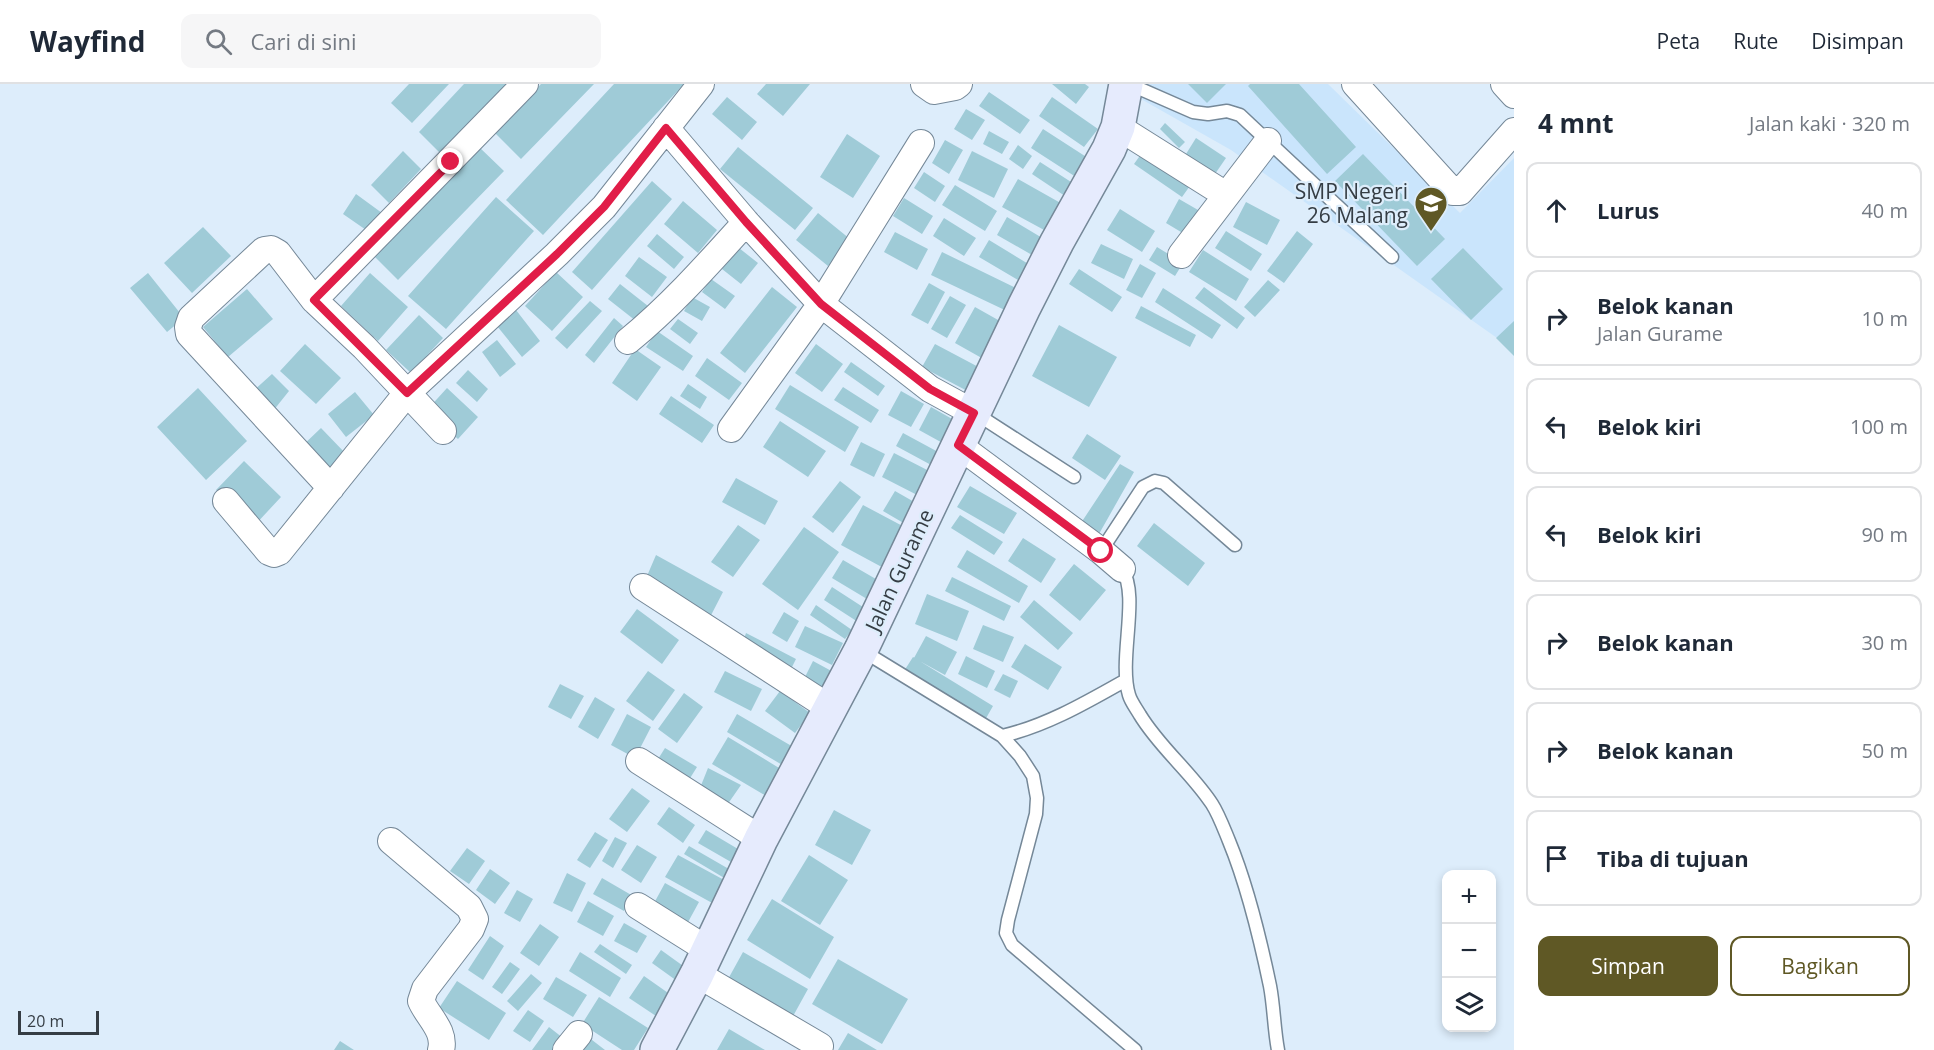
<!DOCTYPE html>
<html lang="id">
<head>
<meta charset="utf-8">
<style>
  :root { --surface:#fff; --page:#f6f6f7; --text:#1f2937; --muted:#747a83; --line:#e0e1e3; --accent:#5f5825 }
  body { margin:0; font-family:"Open Sans",sans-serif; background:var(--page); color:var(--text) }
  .controls { position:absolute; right:18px; bottom:18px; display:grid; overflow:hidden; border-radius:12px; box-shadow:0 3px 9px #0003 }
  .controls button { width:54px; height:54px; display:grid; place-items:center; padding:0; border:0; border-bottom:2px solid var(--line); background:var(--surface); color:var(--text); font:30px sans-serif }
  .scale { position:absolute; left:18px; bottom:15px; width:81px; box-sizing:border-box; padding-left:6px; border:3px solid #353d44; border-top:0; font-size:16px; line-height:21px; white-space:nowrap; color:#353d44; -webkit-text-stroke:4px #ddedfb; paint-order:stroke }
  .stop { position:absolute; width:18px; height:18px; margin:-14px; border:4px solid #e11d48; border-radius:50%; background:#fff }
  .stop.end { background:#e11d48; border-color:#fff; box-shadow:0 2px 6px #0008 }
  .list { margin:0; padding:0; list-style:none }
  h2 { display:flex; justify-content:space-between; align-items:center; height:78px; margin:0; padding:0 24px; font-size:26px }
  h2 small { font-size:20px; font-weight:400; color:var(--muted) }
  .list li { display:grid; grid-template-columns:39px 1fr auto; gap:18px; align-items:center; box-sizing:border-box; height:96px; margin:0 12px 12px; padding:0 12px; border:2px solid var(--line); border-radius:12px }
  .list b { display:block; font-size:22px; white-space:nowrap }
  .list p { margin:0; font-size:20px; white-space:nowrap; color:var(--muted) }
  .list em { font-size:20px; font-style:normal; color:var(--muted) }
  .actions { display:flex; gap:12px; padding:18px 24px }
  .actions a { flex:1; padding:14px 0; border:2px solid var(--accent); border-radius:12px; text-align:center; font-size:21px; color:var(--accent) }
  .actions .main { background:var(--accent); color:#fff }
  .icon { flex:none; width:33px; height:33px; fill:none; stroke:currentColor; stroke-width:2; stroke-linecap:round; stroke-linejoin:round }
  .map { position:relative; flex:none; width:1514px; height:966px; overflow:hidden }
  header { display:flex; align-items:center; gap:36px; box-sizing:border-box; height:84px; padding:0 30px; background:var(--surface); border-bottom:2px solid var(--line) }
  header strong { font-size:28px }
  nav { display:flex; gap:33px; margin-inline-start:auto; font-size:21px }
  .search { width:420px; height:54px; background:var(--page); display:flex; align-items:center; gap:15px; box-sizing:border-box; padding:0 21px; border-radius:12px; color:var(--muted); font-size:22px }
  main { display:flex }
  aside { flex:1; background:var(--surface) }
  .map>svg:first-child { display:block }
  .built { fill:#cae5fc }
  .building { fill:#9fcbd7 }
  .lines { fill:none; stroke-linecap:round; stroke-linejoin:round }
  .lane-casing { stroke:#758898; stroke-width:15 }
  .street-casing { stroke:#758898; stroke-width:28 }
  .secondary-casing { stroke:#758898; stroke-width:36 }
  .lane { stroke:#fff; stroke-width:12 }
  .street { stroke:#fff; stroke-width:26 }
  .secondary { stroke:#e6ebfd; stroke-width:33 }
  .route { stroke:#e11d48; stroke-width:8 }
  .labels { text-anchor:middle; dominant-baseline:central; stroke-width:4.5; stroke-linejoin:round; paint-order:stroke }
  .poi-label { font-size:21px; fill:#353d44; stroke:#ddedfb; text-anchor:end }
  .street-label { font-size:21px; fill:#353d44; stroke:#ddedfb }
</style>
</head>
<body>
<header>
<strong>Wayfind</strong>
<div class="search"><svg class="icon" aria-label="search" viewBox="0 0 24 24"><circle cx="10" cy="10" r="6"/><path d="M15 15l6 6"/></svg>Cari di sini</div>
<nav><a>Peta</a><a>Rute</a><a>Disimpan</a></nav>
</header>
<main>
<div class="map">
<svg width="1514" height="966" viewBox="0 0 1514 966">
  <rect width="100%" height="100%" fill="#ddedfb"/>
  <path class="built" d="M1145,0h183l132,129 54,-55v192l-283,-200 -90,-51z"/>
  <path class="building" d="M409,0h40l-37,39 -21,-20z
    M464,0h43l-66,70 -22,-22z
    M541,0h53l-73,75 -27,-27z
    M614,0h70l-141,151 -37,-35z
    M766,0h44l-27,32 -26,-22z
    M1052,0h33l4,3 -13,17z
    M1188,0h38l-19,19z
    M1250,0h49l57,63 -29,27 -79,-88z
    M989,8l41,28 -10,14 -41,-28z
    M727,13l30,25 -15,18 -30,-26z
    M1052,13l46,32 -14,18 -45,-31z
    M966,25l19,11 -13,20 -18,-11z
    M1165,39l20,19 -6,6 -19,-19z
    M1043,45l48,31 -12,19 -48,-31z
    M989,47l20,11 -7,12 -19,-10z
    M847,50l33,22 -27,42 -33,-21z
    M1196,54l30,20 -11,16 -29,-20z
    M945,56l18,10 -14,24 -17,-11z
    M1018,61l14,11 -9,13 -14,-10z
    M478,62l26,25 -106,109 -26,-26z
    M738,63l75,61 -18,22 -75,-61z
    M1144,66l48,33 -10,14 -48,-33z
    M403,67l18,18 -32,34 -18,-18z
    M972,67l36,18 -14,29 -36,-18z
    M1363,70l82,85 -28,27 -82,-85z
    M1040,78l42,27 -8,13 -42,-28z
    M924,88l21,14 -10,16 -21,-14z
    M1018,95l55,31 -16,27 -55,-30z
    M652,97l20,18 -80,91 -20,-18z
    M955,101l42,26 -12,20 -43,-26z
    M356,110l26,19 -13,19 -26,-18z
    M496,113l38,34 -88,98 -38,-33z
    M904,114l29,18 -11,18 -29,-18z
    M1179,115l26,15 -14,24 -25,-15z
    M683,117l34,29 -19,23 -34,-29z
    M1246,118l34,18 -13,25 -34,-18z
    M1120,125l35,22 -13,21 -35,-22z
    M818,129l32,26 -22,27 -32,-26z
    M1007,133l42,25 -10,17 -42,-24z
    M944,134l32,20 -12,18 -31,-20z
    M203,143l28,29 -39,37 -28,-30z
    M1226,147l36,23 -11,17 -36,-23z
    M1297,147l16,13 -29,39 -17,-12z
    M895,148l33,17 -11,21 -33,-18z
    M657,150l27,23 -10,12 -27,-23z
    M989,156l46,28 -10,16 -46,-27z
    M1101,160l32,15 -9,20 -33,-16z
    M1157,163l26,16 -8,13 -26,-16z
    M739,164l19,15 -17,21 -19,-15z
    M1463,164l40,41 -32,31 -40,-41z
    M1203,166l46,29 -13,22 -47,-29z
    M942,168l80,39 -11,22 -80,-38z
    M639,173l28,20 -15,20 -27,-21z
    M1140,180l16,9 -14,25 -16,-8z
    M1079,185l43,28 -10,15 -43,-28z
    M556,188l27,25 -31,34 -27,-25z
    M148,189l36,45 -17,14 -37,-44z
    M370,189l38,34 -30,34 -37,-35z
    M711,195l24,17 -10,13 -23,-17z
    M1268,196l12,10 -25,27 -11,-10z
    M929,199l16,9 -17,32 -17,-9z
    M620,200l28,22 -12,15 -28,-22z
    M772,203l25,20 -52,66 -25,-20z
    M1204,203l41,31 -8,11 -42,-31z
    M1163,204l58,37 -9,14 -57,-37z
    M247,205l26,30 -45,38 -25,-30z
    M950,212l16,9 -19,33 -16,-9z
    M692,213l18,10 -8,14 -18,-10z
    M590,217l12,10 -35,38 -12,-11z
    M1141,222l55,29 -6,12 -55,-29z
    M975,223l32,18 -20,36 -32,-18z
    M516,226l24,31 -18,16 -25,-31z
    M419,231l24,23 -32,35 -25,-23z
    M614,234l9,8 -29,37 -9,-8z
    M678,235l20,14 -8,11 -20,-15z
    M1514,237v35l-18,-18z
    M1059,241l58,32 -28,50 -57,-31z
    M657,247l36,25 -10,15 -37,-24z
    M497,256l19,24 -16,13 -18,-25z
    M305,260l36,34 -25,26 -36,-33z
    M816,260l27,20 -21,28 -27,-19z
    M935,260l51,27 -13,23 -51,-27z
    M635,265l26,18 -24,34 -25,-18z
    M707,274l35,25 -13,17 -34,-24z
    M851,278l34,24 -7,10 -34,-24z
    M468,286l20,19 -11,13 -21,-19z
    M272,290l17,17 -20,25 -19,-22z
    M688,300l19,13 -7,12 -20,-13z
    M790,301l69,42 -14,25 -70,-43z
    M843,303l36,23 -8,13 -37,-23z
    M198,304l49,53 -41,39 -49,-53z
    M447,304l31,29 -20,22 -31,-29z
    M901,307l23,13 -13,23 -23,-12z
    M355,308l19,23 -28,22 -18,-23z
    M671,312l43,29 -12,18 -43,-29z
    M931,323l30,17 -13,22 -29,-16z
    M780,337l46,30 -18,26 -45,-30z
    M321,344l26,27 -24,24 -24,-30z
    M903,349l37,20 -7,13 -37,-20z
    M1087,350l34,22 -16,24 -33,-22z
    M861,358l24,12 -11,23 -24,-12z
    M894,369l41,21 -12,24 -41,-21z
    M244,377l37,36 -27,29 -38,-36z
    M1120,380l14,8 -39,69 -18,-12z
    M736,394l42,23 -13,24 -43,-23z
    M840,397l21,16 -28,36 -21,-16z
    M970,402l47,27 -13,21 -47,-27z
    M895,407l28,16 -11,21 -29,-17z
    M863,421l49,26 -21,41 -50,-27z
    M960,431l43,27 -9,13 -43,-27z
    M1154,439l51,40 -17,23 -51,-40z
    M738,441l22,15 -27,37 -22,-15z
    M804,443l35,25 -41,58 -36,-26z
    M1023,454l33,21 -15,24 -33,-22z
    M967,466l61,36 -9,17 -62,-36z
    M656,471l67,37 -16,31 -63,-40z
    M843,476l45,26 -11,19 -45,-27z
    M1074,480l32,26 -26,31 -31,-26z
    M952,493l59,29 -7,15 -59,-30z
    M832,503l34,22 -8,13 -34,-22z
    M927,510l42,17 -12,30 -42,-17z
    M1034,516l39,33 -15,17 -38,-33z
    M816,521l36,25 -7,9 -35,-24z
    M637,525l42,31 -17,24 -42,-32z
    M784,528l15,9 -12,21 -15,-9z
    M983,541l31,12 -11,25 -30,-13z
    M805,542l38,17 -11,22 -37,-18z
    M746,549l50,26 -8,16 -46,-30z
    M926,552l31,16 -12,23 -31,-17z
    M1025,560l37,23 -14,23 -37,-23z
    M966,572l29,15 -8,17 -29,-14z
    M913,573l80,49 -8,14 -81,-49z
    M813,577l24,13 -11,24 -24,-15z
    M648,587l27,19 -22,31 -27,-20z
    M725,587l37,18 -11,22 -37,-19z
    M1003,590l15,7 -8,17 -16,-8z
    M560,600l24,12 -13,23 -23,-12z
    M780,607l30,22 -15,20 -30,-22z
    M684,609l19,14 -26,36 -19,-14z
    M595,613l20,12 -17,30 -20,-12z
    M627,630l24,13 -16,31 -24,-13z
    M737,630l58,34 -11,18 -57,-34z
    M728,653l61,37 -16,26 -61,-36z
    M665,664l32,19 -10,16 -32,-19z
    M708,684l33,17 -16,23 -27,-15z
    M632,704l18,13 -23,31 -18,-13z
    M669,723l26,18 -12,18 -26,-19z
    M834,726l37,20 -19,35 -37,-20z
    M706,746l32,19 -7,13 -33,-19z
    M595,748l13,8 -18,28 -13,-8z
    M615,753l12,6 -14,25 -11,-7z
    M637,761l20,12 -16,26 -20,-13z
    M689,762l52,30 -5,9 -52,-31z
    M467,764l18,13 -16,23 -19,-13z
    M678,771l48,26 -12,23 -49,-27z
    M809,771l39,25 -28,45 -39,-24z
    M490,785l20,14 -15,21 -19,-14z
    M567,789l19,10 -14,29 -19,-9z
    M602,794l31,18 -9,15 -31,-17z
    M665,799l34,19 -12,22 -34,-19z
    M517,806l16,9 -13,23 -16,-9z
    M772,815l62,38 -24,42 -63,-39z
    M588,817l26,15 -11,20 -26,-14z
    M624,839l23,13 -10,17 -23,-12z
    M540,840l19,13 -20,29 -19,-13z
    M490,852l14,10 -21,34 -15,-10z
    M600,860l32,21 -6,9 -32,-22z
    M661,866l25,18 -9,13 -25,-18z
    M580,868l41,26 -11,19 -41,-26z
    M743,868l65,37 -16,29 -65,-37z
    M838,875l70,40 -26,45 -70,-40z
    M510,878l10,7 -18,25 -10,-7z
    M531,890l11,9 -24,28 -11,-10z
    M644,892l27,19 -15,21 -27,-18z
    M556,893l31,18 -14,22 -30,-18z
    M457,897l49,32 -17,27 -50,-32z
    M599,913l49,31 -14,22h-12l-40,-26z
    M528,926l16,11 -14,21 -17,-11z
    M549,943l14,11 -8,12h-23z
    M729,945l36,21h-48z
    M583,949l22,17h-23z
    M848,949l29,17h-39z
    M340,957l14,9h-20z"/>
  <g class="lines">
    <defs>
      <path id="lane" d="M1129,0l64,28 15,2 19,-3 13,4 152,142
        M975,329l99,64
        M1101,467l42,-64 12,-6 9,2 71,62
        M1122,485c18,27 -4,90 7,126 2,7 7,13 11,20 20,33 51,57 72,89 7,11 12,25 17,37 19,46 31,97 41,145 4,21 4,43 8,64
        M863,567l139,85 18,20 13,20 4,22 -1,16 -28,106 -2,13 6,12 123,105
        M1002,652c44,-10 85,-34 124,-56"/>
      <path id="street" d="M924,0l10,7 21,-4 4,-3
        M1355,0l98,108h7l54,-61
        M1504,0l10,11
        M1118,43l108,68
        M666,44l80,94 75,82 109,85 44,24
        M1181,171l87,-114
        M314,216l-36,-47 -7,-4 -7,1 -73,68 -3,9 1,7 142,154
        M628,257c44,-36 81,-78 118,-119
        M731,345l90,-125 100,-161
        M443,347l-79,-84 -50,-47 211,-216
        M958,361l143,106 21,18
        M226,417l43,51 5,2 5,-2 128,-159 150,-139 47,-47 97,-123
        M643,503l187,121
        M639,677l122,78
        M391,757l78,66 6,12 -4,10 -46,60 -4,12c7,16 25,30 20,49
        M638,822l70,44
        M697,890l123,72
        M566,966l13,-16"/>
      <path id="secondary" d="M657,966l40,-76 64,-135 100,-189 163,-343 33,-65 52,-93 9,-22 8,-43"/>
    </defs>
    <use href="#lane" class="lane-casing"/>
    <use href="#street" class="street-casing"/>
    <use href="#secondary" class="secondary-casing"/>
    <use href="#lane" class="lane"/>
    <use href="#street" class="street"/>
    <use href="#secondary" class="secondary"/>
  </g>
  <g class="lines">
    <path class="route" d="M451,78l-137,138 93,93 150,-139 47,-47 62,-79 80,94 75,82 109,85 44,24 -16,32 143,106"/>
  </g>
  <defs>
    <symbol id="school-pin" viewBox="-11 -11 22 30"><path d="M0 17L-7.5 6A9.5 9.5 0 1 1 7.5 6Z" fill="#5f5825" stroke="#ddedfb"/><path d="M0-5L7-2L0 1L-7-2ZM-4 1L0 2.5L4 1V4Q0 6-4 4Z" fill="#fff"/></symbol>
  </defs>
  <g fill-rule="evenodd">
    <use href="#school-pin" x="1412" y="100" width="38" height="52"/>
  </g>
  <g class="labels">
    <g class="poi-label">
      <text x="1408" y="107">SMP Negeri<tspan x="1408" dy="24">26 Malang</tspan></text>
    </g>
    <g class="street-label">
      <text transform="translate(899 486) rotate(-65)">Jalan Gurame</text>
    </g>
  </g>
</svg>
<div class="controls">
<button>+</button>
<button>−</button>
<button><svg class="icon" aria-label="layers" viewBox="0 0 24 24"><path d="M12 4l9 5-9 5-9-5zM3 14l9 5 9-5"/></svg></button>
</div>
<div class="scale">20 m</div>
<div class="stop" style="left:1101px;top:467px"></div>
<div class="stop end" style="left:451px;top:78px"></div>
</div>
<aside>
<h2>4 mnt<small>Jalan kaki · 320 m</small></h2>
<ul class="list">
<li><svg class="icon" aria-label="ahead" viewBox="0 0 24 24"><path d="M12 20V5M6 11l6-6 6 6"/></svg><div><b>Lurus</b></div><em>40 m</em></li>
<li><svg class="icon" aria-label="right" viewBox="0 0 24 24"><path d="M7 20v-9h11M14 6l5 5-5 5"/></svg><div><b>Belok kanan</b><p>Jalan Gurame</p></div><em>10 m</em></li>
<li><svg class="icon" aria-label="left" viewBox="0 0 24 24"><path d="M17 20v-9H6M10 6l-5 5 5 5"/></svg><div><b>Belok kiri</b></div><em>100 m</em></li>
<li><svg class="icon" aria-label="left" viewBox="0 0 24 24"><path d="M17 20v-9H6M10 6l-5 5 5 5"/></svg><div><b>Belok kiri</b></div><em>90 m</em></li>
<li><svg class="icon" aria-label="right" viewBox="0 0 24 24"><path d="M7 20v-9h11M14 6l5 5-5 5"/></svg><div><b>Belok kanan</b></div><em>30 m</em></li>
<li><svg class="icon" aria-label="right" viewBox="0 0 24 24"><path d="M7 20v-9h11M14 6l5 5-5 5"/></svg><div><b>Belok kanan</b></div><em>50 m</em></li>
<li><svg class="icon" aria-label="arrive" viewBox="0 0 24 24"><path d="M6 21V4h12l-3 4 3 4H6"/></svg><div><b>Tiba di tujuan</b></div></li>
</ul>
<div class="actions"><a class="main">Simpan</a><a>Bagikan</a></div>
</aside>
</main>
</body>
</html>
